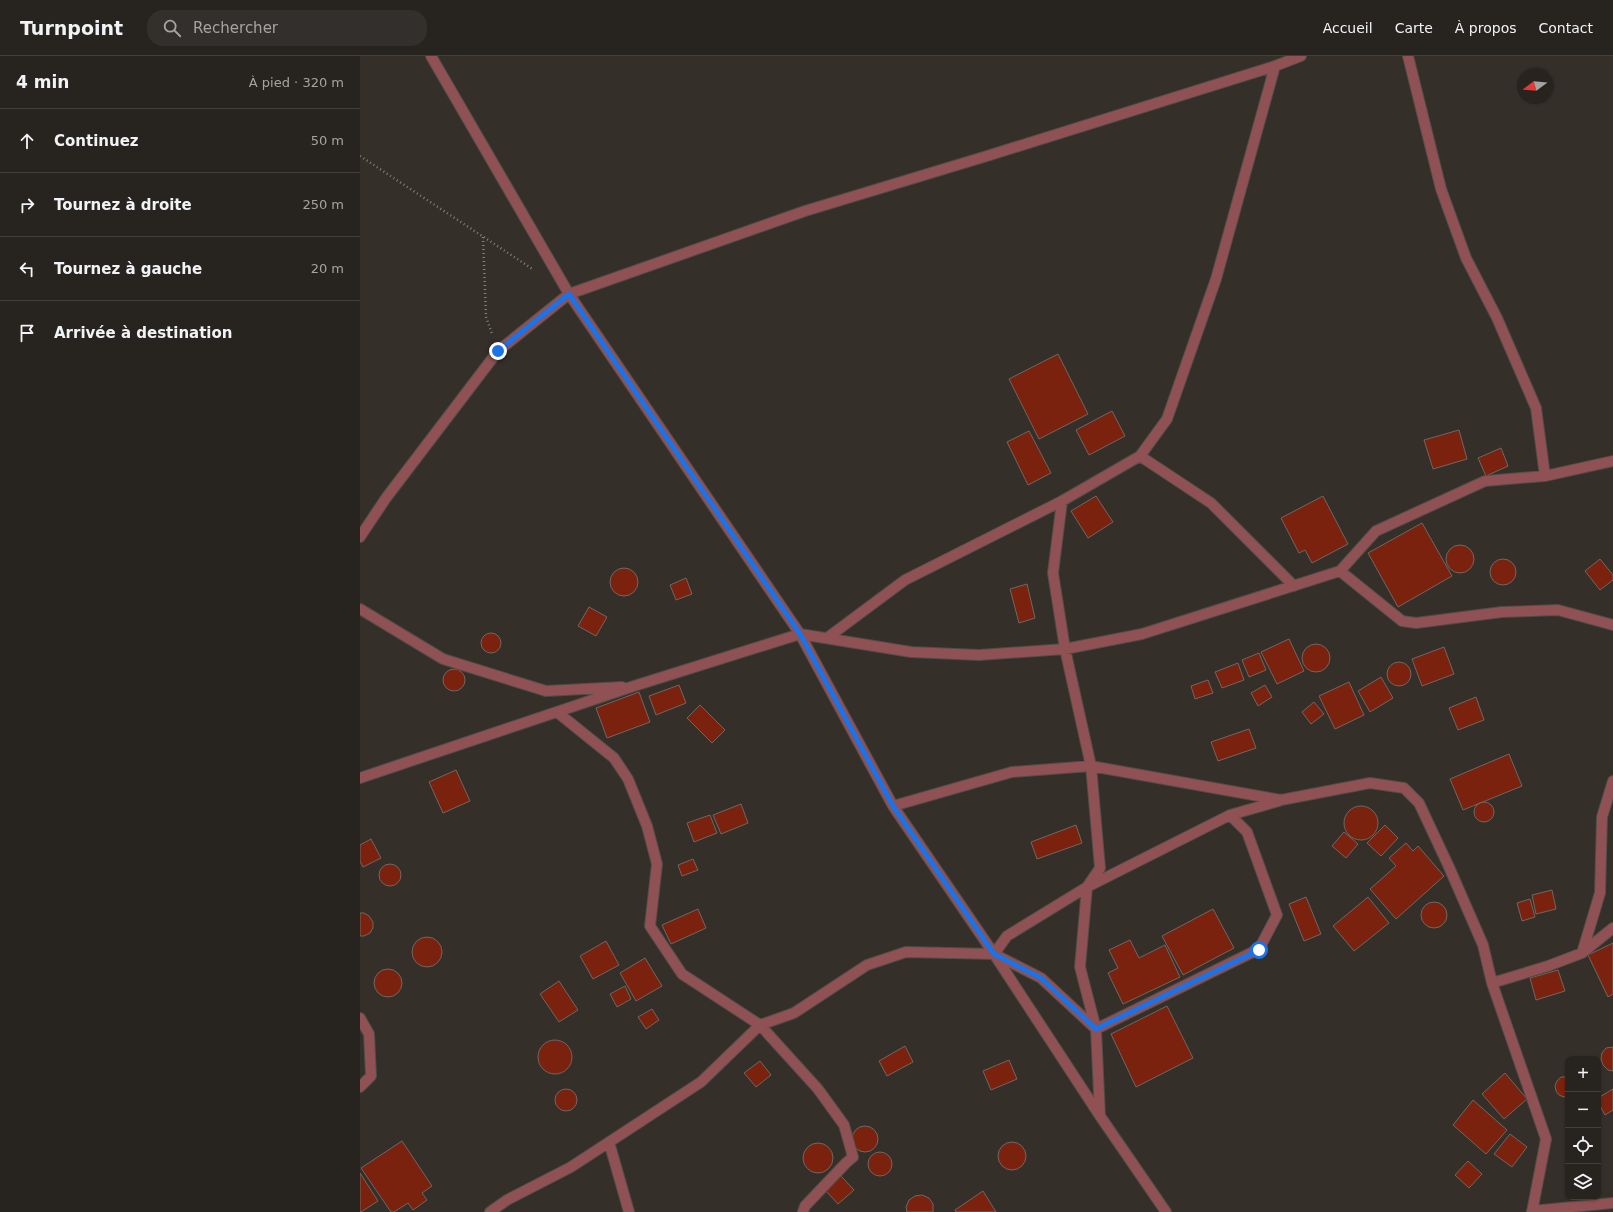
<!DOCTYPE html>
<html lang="fr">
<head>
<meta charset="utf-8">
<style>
  :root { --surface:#27231f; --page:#332f2c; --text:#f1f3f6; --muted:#a4a4a4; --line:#43403d }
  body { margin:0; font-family:"DejaVu Sans",sans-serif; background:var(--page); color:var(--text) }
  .controls { position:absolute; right:12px; bottom:12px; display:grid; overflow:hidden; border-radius:8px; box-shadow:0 1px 3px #0004 }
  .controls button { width:36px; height:36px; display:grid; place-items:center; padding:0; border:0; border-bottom:1px solid var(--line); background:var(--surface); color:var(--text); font:20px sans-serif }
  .compass { position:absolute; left:1157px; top:12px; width:36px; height:36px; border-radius:50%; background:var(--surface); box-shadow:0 1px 3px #0004; rotate:254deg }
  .stop { position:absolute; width:12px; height:12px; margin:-9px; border:3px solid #1a73e8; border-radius:50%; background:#fff }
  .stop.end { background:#1a73e8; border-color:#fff; box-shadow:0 1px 4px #0008 }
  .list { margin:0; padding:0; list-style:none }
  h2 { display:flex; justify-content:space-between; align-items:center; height:52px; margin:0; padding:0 16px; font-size:17px }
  h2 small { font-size:13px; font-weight:400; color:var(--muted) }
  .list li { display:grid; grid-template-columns:26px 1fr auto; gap:12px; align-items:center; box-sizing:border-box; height:64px; padding:0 16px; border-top:1px solid var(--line) }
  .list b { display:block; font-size:15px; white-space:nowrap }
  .list em { font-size:13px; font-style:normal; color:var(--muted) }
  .icon { flex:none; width:22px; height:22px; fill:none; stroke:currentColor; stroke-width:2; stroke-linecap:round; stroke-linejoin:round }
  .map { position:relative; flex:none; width:1253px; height:1156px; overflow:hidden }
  header { display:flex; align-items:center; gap:24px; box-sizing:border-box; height:56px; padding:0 20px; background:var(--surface); border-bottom:1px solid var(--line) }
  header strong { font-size:19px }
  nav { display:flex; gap:22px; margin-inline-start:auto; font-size:14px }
  .search { width:280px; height:36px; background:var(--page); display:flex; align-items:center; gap:10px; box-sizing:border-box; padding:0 14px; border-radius:16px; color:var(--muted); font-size:15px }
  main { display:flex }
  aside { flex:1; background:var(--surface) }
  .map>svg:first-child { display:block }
  .building { fill:#7a220d; stroke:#706765 }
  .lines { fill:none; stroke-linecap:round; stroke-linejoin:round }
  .minor-casing { stroke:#504c46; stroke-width:12 }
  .path { stroke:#84807a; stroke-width:2.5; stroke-dasharray:1 3; stroke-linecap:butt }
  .minor { stroke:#8f5154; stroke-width:10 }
  .route { stroke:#1a73e8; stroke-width:5 }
</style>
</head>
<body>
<header>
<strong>Turnpoint</strong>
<div class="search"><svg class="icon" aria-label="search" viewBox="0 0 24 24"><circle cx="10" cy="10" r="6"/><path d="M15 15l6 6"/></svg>Rechercher</div>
<nav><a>Accueil</a><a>Carte</a><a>À propos</a><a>Contact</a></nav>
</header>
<main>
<aside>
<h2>4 min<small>À pied · 320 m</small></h2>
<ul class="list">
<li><svg class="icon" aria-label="ahead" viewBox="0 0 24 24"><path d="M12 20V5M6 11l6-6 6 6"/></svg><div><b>Continuez</b></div><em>50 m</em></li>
<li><svg class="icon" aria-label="right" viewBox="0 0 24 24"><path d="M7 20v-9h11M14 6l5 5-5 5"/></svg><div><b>Tournez à droite</b></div><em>250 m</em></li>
<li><svg class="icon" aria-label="left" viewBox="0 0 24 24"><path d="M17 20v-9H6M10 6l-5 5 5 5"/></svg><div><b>Tournez à gauche</b></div><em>20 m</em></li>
<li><svg class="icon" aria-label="arrive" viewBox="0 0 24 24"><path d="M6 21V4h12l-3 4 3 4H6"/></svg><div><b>Arrivée à destination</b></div></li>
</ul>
</aside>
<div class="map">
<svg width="1253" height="1156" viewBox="0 0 1253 1156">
  <rect width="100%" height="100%" fill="#342f29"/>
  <path class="building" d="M698,298l30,60 -49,25 -30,-60z
    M752,355l13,25 -36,19 -13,-25z
    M1099,374l8,29 -34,10 -9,-29z
    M669,375l22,42 -23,12 -21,-43z
    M1141,392l7,18 -22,10 -8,-18z
    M736,440l17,26 -25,16 -17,-27z
    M963,440l25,48 -36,19 -7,-13 -6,3 -18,-35z
    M1062,467l30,53 -54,31 -30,-54z
    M1086 503a14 14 0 1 1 28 0a14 14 0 1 1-28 0Z
    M1240,503l13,16v5l-13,10 -15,-19z
    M1130 516a13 13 0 1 1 26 0a13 13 0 1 1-26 0Z
    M250 526a14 14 0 1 1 28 0a14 14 0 1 1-28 0Z
    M326,522l6,16 -16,6 -6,-15z
    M667,528l8,34 -16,5 -9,-34z
    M229,551l18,10 -11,19 -18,-10z
    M121 587a10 10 0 1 1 20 0a10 10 0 1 1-20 0Z
    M929,583l15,32 -27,13 -16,-32z
    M942 602a14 14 0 1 1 28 0a14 14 0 1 1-28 0Z
    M1084,591l10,27 -32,12 -10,-27z
    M899,597l7,17 -17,7 -7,-17z
    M1027 618a12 12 0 1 1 24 0a12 12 0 1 1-24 0Z
    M878,607l6,17 -22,8 -7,-16z
    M83 624a11 11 0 1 1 22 0a11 11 0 1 1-22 0Z
    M1021,621l12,21 -23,14 -12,-21z
    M848,624l5,13 -18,6 -4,-13z
    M989,626l15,33 -29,14 -16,-33z
    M319,629l7,18 -30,12 -7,-19z
    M905,629l7,12 -14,9 -7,-13z
    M279,636l11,30 -43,16 -11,-30z
    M1116,641l8,23 -26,10 -9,-22z
    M954,646l10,12 -13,10 -9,-12z
    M340,649l25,25 -13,13 -25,-25z
    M889,673l7,19 -38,13 -7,-19z
    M1149,698l13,32 -59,24 -13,-31z
    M96,714l14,31 -27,12 -14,-31z
    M1114 756a10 10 0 1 1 20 0a10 10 0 1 1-20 0Z
    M381,748l7,19 -27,11 -8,-19z
    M984 767a17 17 0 1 1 34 0a17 17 0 1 1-34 0Z
    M350,759l7,18 -23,9 -7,-19z
    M716,769l6,18 -45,16 -6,-17z
    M1025,769l13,13 -17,18 -14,-13z
    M984,776l14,12 -12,14 -14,-12z
    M11,783l10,19 -18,9 -3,-6v-16z
    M1046,787l7,8 5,-5 26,30 -48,43 -26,-30 26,-23 -7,-8z
    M333,803l5,11 -16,6 -4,-11z
    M19 819a11 11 0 1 1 22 0a11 11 0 1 1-22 0Z
    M1192,834l4,19 -20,5 -4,-19z
    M946,841l15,37 -17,7 -15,-37z
    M1008,841l21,26 -35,28 -21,-25z
    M1170,843l5,18 -13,4 -5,-18z
    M1061 859a13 13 0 1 1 26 0a13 13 0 1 1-26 0Z
    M338,853l8,19 -35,16 -9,-19z
    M853,853l21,39 -51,27 -21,-39z
    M0,857h4l5,3 4,6v6l-3,5 -6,3h-4z
    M52 896a15 15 0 1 1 30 0a15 15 0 1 1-30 0Z
    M770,884l9,18 26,-13 15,32 -57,27 -15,-31 10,-5 -9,-18z
    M246,885l13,24 -26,14 -13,-23z
    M1253,887v51l-5,3 -20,-42z
    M285,902l17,28 -26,15 -16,-28z
    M14 927a14 14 0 1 1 28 0a14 14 0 1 1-28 0Z
    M1198,914l7,21 -29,9 -6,-22z
    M199,925l19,29 -19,12 -19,-28z
    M265,930l6,13 -14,8 -7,-13z
    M807,950l26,52 -57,29 -25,-53z
    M292,953l7,11 -13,9 -8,-12z
    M178 1001a17 17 0 1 1 34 0a17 17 0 1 1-34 0Z
    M545,990l8,16 -26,14 -8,-15z
    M1253,991v24l-5,-1 -5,-5 -2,-6 1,-6 4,-5z
    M649,1004l8,19 -26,11 -8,-19z
    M400,1005l11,14 -15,12 -12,-14z
    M1145,1017l22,26 -23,20 -22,-25z
    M1201,1021h7v19l-4,1 -5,-2 -3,-4 -1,-5 2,-5z
    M1253,1033v21l-8,5 -7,-13v-4z
    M195 1044a11 11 0 1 1 22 0a11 11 0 1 1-22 0Z
    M1113,1044l34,30 -21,24 -33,-29z
    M492 1083a13 13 0 1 1 26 0a13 13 0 1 1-26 0Z
    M1150,1078l17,13 -15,20 -18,-13z
    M42,1085l30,45 -10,7 5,7 -14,10 -5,-7 -14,9h-3l-30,-44z
    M638 1100a14 14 0 1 1 28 0a14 14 0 1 1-28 0Z
    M443 1102a15 15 0 1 1 30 0a15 15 0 1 1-30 0Z
    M508 1108a12 12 0 1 1 24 0a12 12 0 1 1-24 0Z
    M1108,1105l14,13 -13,14 -14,-13z
    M0,1117l18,28 -17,11h-1z
    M481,1120l13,14 -16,14 -13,-14z
    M623,1135l13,21h-40l-1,-2z
    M562,1139l7,3 4,6v8h-26l-1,-5 3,-7 6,-4z"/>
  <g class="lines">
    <defs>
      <path id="minor" d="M71,0l138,238 231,340 93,172 101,148 106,162 66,96
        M1048,0l33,133 25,69 31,60 39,90 9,68
        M780,400l71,47 83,83
        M0,481l26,-39 112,-147 71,-57 236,-83 182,-55 288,-90 26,-10
        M980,515l62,50 14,2 86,-11 56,-2 55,15
        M0,553l83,50 103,32 76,-4
        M467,582l78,-58 157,-79 78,-45 27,-37 49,-140 59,-213
        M197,656l57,46 14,21 19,47 10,38 -7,62 32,48 78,51 58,64 26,36 9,32 -7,6 -41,43 -2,6
        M0,722l274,-92 166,-52 111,18 68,3 86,-6 77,-15 198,-63 36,-40 109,-50 60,-5 68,-15
        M533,750l119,-34 79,-6 190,34 89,-17 34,5 15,15 30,64 34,78 9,38 54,156 -14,73
        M1222,897l18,-60 2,-76 11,-36
        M634,898l13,-18 80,-49 13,-19 -9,-102 -26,-117 -12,-76 9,-72
        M1132,927l56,-17 34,-13 31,-25
        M0,962l9,16 2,42 -11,11
        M740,1060l-4,-87 -16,-62 7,-80 143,-72 49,-14
        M249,1086l20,70
        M1172,1155l81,-8
        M130,1156l17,-12 64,-33 130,-85 59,-57 34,-12 73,-48 39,-13 88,2 47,24 55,51 163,-80 18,-34 -30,-83 -17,-17"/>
    </defs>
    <use href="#minor" class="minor-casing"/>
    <path class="path" d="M0,100l174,114
      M123,181l3,80 6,17"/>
    <use href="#minor" class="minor"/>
  </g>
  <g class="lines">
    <path class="route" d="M138,295l71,-57 231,340 93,172 101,148 47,24 55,51 163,-79"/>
  </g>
</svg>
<div class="controls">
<button>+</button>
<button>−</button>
<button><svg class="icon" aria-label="locate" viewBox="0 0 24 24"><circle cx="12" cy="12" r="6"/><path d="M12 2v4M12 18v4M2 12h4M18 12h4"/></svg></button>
<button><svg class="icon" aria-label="layers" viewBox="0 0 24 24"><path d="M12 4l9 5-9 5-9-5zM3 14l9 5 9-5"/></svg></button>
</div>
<svg class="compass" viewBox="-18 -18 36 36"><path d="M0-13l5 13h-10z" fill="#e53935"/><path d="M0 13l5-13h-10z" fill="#a4a4a4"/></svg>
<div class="stop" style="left:899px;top:894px"></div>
<div class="stop end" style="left:138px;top:295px"></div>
</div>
</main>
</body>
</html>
